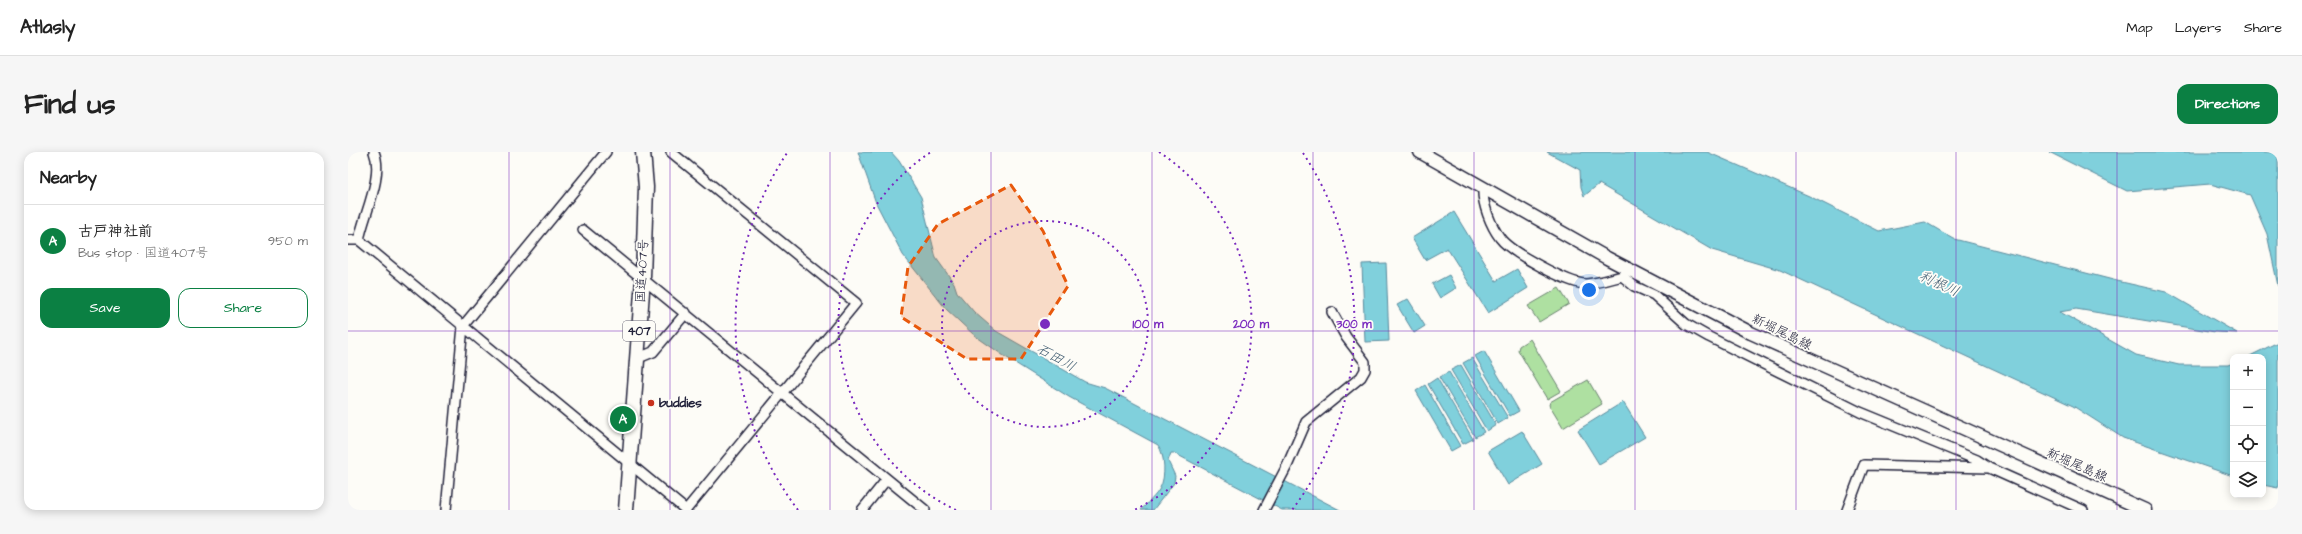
<!DOCTYPE html>
<html lang="en">
<head>
<meta charset="utf-8">
<style>
  :root { --surface:#fff; --page:#f6f6f6; --text:#222; --muted:#767676; --line:#e0e0e0; --accent:#0b8043 }
  body { margin:0; font-family:"Architects Daughter","Klee One",sans-serif; background:var(--page); color:var(--text) }
  .controls { position:absolute; right:12px; bottom:12px; display:grid; overflow:hidden; border-radius:8px; box-shadow:0 2px 10px #0003 }
  .controls button { width:36px; height:36px; display:grid; place-items:center; padding:0; border:0; border-bottom:1px solid var(--line); background:var(--surface); color:var(--text); font:20px sans-serif }
  .you { position:absolute; left:1241px; top:138px; width:14px; height:14px; margin:-10px; border:3px solid #fff; border-radius:50%; background:#1a73e8; box-shadow:0 0 0 6px #1a73e833 }
  .badge { display:grid; place-items:center; width:26px; height:26px; border-radius:50%; background:var(--accent); color:#fff; font-size:13px; font-weight:700 }
  .pin { position:absolute; translate:-50% -50%; border:2px solid #fff; box-shadow:0 1px 4px #0006 }
  .list { margin:0; padding:0; list-style:none }
  h2 { display:flex; justify-content:space-between; align-items:center; height:52px; margin:0; padding:0 16px; font-size:17px }
  h2 small { font-size:13px; font-weight:400; color:var(--muted) }
  .list li { display:grid; grid-template-columns:26px 1fr auto; gap:12px; align-items:center; box-sizing:border-box; height:72px; padding:0 16px; border-top:1px solid var(--line) }
  .list b { display:block; font-size:15px; white-space:nowrap }
  .list p { margin:0; font-size:13px; white-space:nowrap; color:var(--muted) }
  .list em { font-size:13px; font-style:normal; color:var(--muted) }
  .actions { display:flex; gap:8px; padding:12px 16px }
  .actions a { flex:1; padding:9px 0; border:1px solid var(--accent); border-radius:12px; text-align:center; font-size:14px; color:var(--accent) }
  .actions .main { background:var(--accent); color:#fff }
  .icon { flex:none; width:22px; height:22px; fill:none; stroke:currentColor; stroke-width:2; stroke-linecap:round; stroke-linejoin:round }
  .map { position:relative; flex:none; width:1930px; height:358px; overflow:hidden; border-radius:12px }
  header { display:flex; align-items:center; gap:24px; box-sizing:border-box; height:56px; padding:0 20px; background:var(--surface); border-bottom:1px solid var(--line) }
  header strong { font-size:19px }
  nav { display:flex; gap:22px; margin-inline-start:auto; font-size:14px }
  .intro { display:flex; align-items:center; justify-content:space-between; box-sizing:border-box; height:96px; padding:0 24px }
  h1 { margin:0; font-size:28px }
  .button { padding:10px 18px; border-radius:12px; background:var(--accent); color:#fff; font-size:14px; font-weight:700 }
  main { display:flex; gap:24px; padding:0 24px }
  aside { flex:1; background:var(--surface); border-radius:12px; box-shadow:0 2px 10px #0003 }
  .map>svg:first-child { display:block }
  .green { fill:#aee0a1; stroke:#68816e }
  .water { fill:#80d0dc; stroke:#5a8a9c }
  .lines { fill:none; stroke-linecap:round; stroke-linejoin:round }
  .minor-casing { stroke:#22223b; stroke-width:12 }
  .major-casing { stroke:#22223b; stroke-width:15 }
  .highway-casing { stroke:#22223b; stroke-width:17 }
  .minor { stroke:#fdfcf7; stroke-width:9 }
  .major { stroke:#fdfcf7; stroke-width:12 }
  .highway { stroke:#fdfcf7; stroke-width:14 }
  .marked { fill:#e8590c; fill-opacity:0.2; stroke:#e8590c; stroke-width:3; stroke-dasharray:8 5; stroke-linejoin:round }
  .grid { fill:none; stroke:#7b2cbf; stroke-width:1; stroke-opacity:0.55 }
  .ring { fill:none; stroke:#7b2cbf; stroke-width:2; stroke-dasharray:2 4 }
  .poi-dot { fill:#c8321e; stroke:#fdfcf7; stroke-width:1.5 }
  .labels { text-anchor:middle; dominant-baseline:central; stroke-width:3.5; stroke-linejoin:round; paint-order:stroke }
  .shield { fill:#fdfcf7; stroke:#646373; stroke-width:1 }
  .shield-label { font-size:12px; font-weight:bold; fill:#22223b }
  .street-label { font-size:13px; fill:#22223b; stroke:#fdfcf7 }
  .poi-label { font-size:13px; font-weight:bold; fill:#22223b; stroke:#fdfcf7; text-anchor:start }
  .water-label { font-size:14px; font-style:italic; fill:#435f73; stroke:#fdfcf7 }
  .centre { fill:#7b2cbf; stroke:#fdfcf7; stroke-width:2 }
  .ring-label { font-size:12px; text-anchor:middle; font-weight:bold; fill:#7b2cbf; stroke:#fdfcf7; stroke-width:3.5; stroke-linejoin:round; paint-order:stroke }
</style>
</head>
<body>
<header>
<strong>Atlasly</strong>
<nav><a>Map</a><a>Layers</a><a>Share</a></nav>
</header>
<div class="intro"><h1>Find us</h1><a class="button">Directions</a></div>
<main>
<aside>
<h2>Nearby<small></small></h2>
<ul class="list">
<li><span class="badge">A</span><div><b>古戸神社前</b><p>Bus stop · 国道407号</p></div><em>950 m</em></li>
</ul>
<div class="actions"><a class="main">Save</a><a>Share</a></div>
</aside>
<div class="map">
<svg width="1930" height="358" viewBox="0 0 1930 358">
  <rect width="100%" height="100%" fill="#fdfcf7"/>
  <filter id="ink" filterUnits="userSpaceOnUse"><feTurbulence type="fractalNoise" baseFrequency=".025" numOctaves="2"/><feDisplacementMap in="SourceGraphic" scale="8" xChannelSelector="R" yChannelSelector="G"/><feConvolveMatrix kernelMatrix="1 2 1 2 8 2 1 2 1" color-interpolation-filters="sRGB"/></filter>
  <g filter="url(#ink)">
    <path class="green" d="M1211,136l10,16 -30,18 -11,-16z
      M1182,187l31,52 -14,8 -29,-49 1,-4z
      M1240,228l14,24 -39,24 -14,-23 1,-3z"/>
    <path class="water" d="M510,0h33l8,9 22,36 15,61 18,25 3,9 17,20 22,19 89,51 20,6 235,122h-58l-108,-57h-3l-3,8 7,15 -1,7 -21,27h-12c6,-7 15,-14 19,-22 6,-11 5,-33 -2,-43l-89,-48 -65,-41 -30,-21 -28,-26 -43,-54 -27,-52z
      M1199,0h160l102,44 70,35 46,-9 29,17 163,42 49,11 71,41 -22,-1 -139,-23 -16,3 76,43 43,10h49l5,-2v113l-110,-38 -50,-32 -293,-136 -68,-20 -113,-66 -15,12 -3,-9 -1,-17z
      M1701,0h229v134l-11,-52 -17,-39 -40,-11 -83,7z
      M1106,60l42,69 21,-12 11,19 -40,25 -41,-65 -22,12 -13,-22z
      M1038,111l3,78 -24,1 -3,-78z
      M1101,123l7,13 -16,10 -8,-14z
      M1060,147l17,27 -11,7 -17,-28z
      M1930,190v146l-15,-3v-128h-15z
      M1136,199l35,60 -9,5 -35,-60z
      M1124,206l36,60 -10,6 -35,-61z
      M1113,213l35,60 -9,6 -36,-61z
      M1101,220l35,60 -9,5 -36,-60z
      M1089,226l36,61 -10,5 -35,-60z
      M1077,233l35,61 -9,5 -35,-60z
      M1275,250l22,35 -46,27 -21,-34z
      M1174,279l20,33 -34,21 -20,-34z"/>
    <g class="lines">
      <defs>
        <path id="minor" d="M323,0l185,151 -170,207
          M1135,37c-1,15 8,37 17,49 10,14 69,46 86,46 12,-1 25,-5 36,-8l3,-4
          M235,78l342,280
          M0,88h11l327,270
          M11,88c5,-26 25,-64 15,-88
          M1274,124l12,10 20,9 32,29 23,13 151,75 117,48 12,8 94,42
          M288,207l17,-7 33,-39
          M98,358l17,-184 143,-174
          M514,358l25,-31
          M916,358l23,-44 19,-44 55,-45 4,-7v-8l-19,-25 -14,-25
          M1499,358l17,-45 125,3"/>
        <path id="major" d="M1072,0l187,106 144,75 394,177"/>
        <path id="highway" d="M278,358l17,-232 3,-91 -3,-35"/>
      </defs>
      <use href="#minor" class="minor-casing"/>
      <use href="#major" class="major-casing"/>
      <use href="#highway" class="highway-casing"/>
      <use href="#minor" class="minor"/>
      <use href="#major" class="major"/>
      <use href="#highway" class="highway"/>
    </g>
  </g>
  <path class="marked" d="M663,33l32,46 25,55 -47,73h-54l-66,-42 7,-50 30,-43z"/>
  <path class="grid" d="M161,0v358M322,0v358M482,0v358M643,0v358M804,0v358M965,0v358M1126,0v358M1287,0v358M1448,0v358M1608,0v358M1769,0v358M0,179h1930"/>
  <g class="ring">
    <circle cx="697" cy="172" r="103"/>
    <path d="M608 358A206 206 0 0 1 583 0M811 0A206 206 0 0 1 786 358"/>
    <path d="M450 358A309 309 0 0 1 439 1M955 1A309 309 0 0 1 944 358"/>
  </g>
  <circle class="poi-dot" cx="303" cy="251" r="4"/>
  <g class="labels">
    <rect class="shield" x="275" y="169" width="32" height="20" rx="3"/>
    <g class="shield-label">
      <text x="291" y="179">407</text>
    </g>
    <g class="street-label">
      <text transform="translate(294 119) rotate(-87)">国道407号</text>
      <text transform="translate(1434 180) rotate(26)">新堀尾島線</text>
      <text transform="translate(1729 313) rotate(24)">新堀尾島線</text>
    </g>
    <g class="poi-label">
      <text x="311" y="251">buddies</text>
    </g>
    <g class="water-label">
      <text transform="translate(1591 132) rotate(25)">利根川</text>
      <text transform="translate(708 206) rotate(29)">石田川</text>
    </g>
  </g>
  <circle cx="697" cy="172" r="6" class="centre"/>
  <g class="ring-label">
    <text x="800" y="176">100 m</text>
    <text x="903" y="176">200 m</text>
    <text x="1006" y="176">300 m</text>
  </g>
</svg>
<div class="controls">
<button>+</button>
<button>−</button>
<button><svg class="icon" aria-label="locate" viewBox="0 0 24 24"><circle cx="12" cy="12" r="6"/><path d="M12 2v4M12 18v4M2 12h4M18 12h4"/></svg></button>
<button><svg class="icon" aria-label="layers" viewBox="0 0 24 24"><path d="M12 4l9 5-9 5-9-5zM3 14l9 5 9-5"/></svg></button>
</div>
<div class="you"></div>
<div class="pin badge" style="left:275px;top:267px">A</div>
</div>
</main>
</body>
</html>
